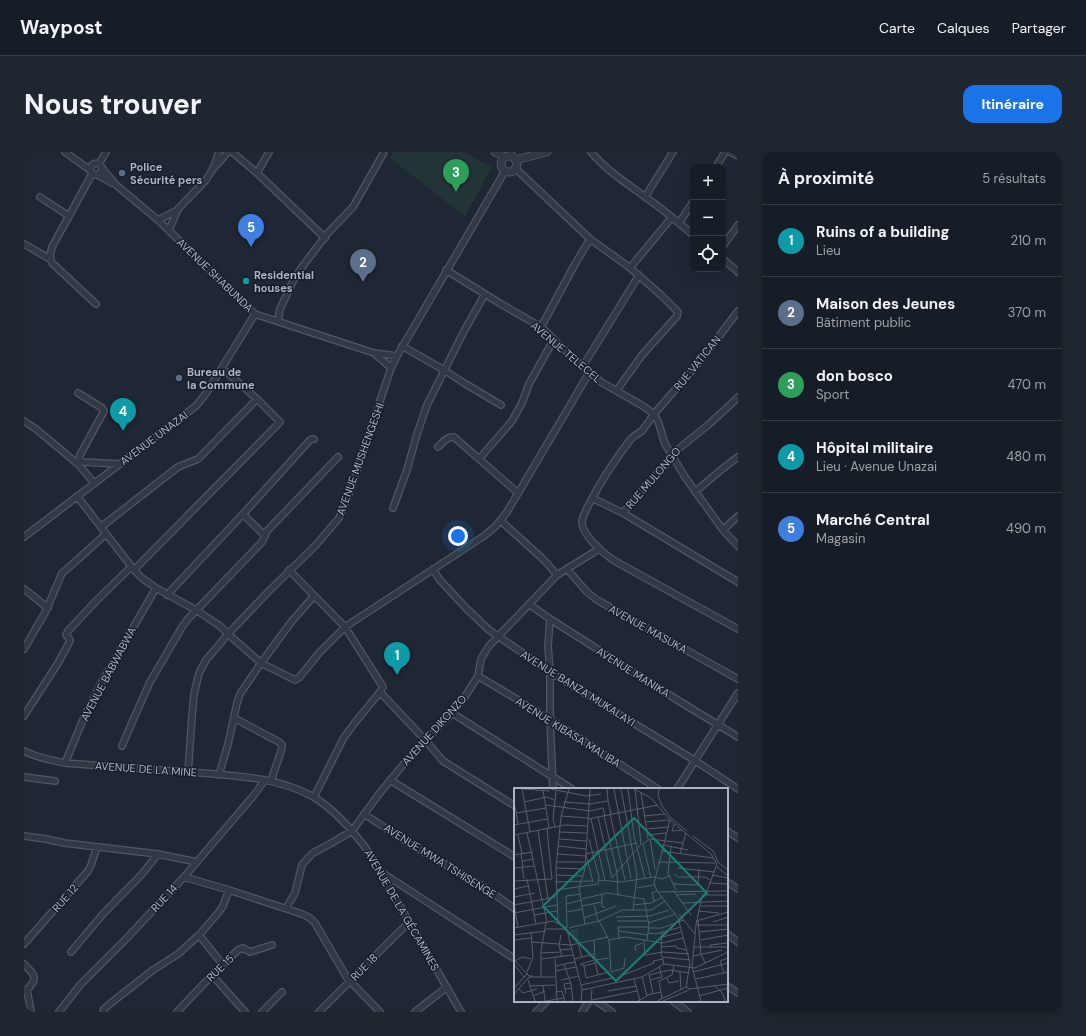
<!DOCTYPE html>
<html lang="fr">
<head>
<meta charset="utf-8">
<style>
  :root { --surface:#171d27; --page:#20262f; --text:#f1f3f6; --muted:#9ea2a7; --line:#363b44; --accent:#1a73e8 }
  body { margin:0; font-family:"DM Sans",sans-serif; background:var(--page); color:var(--text) }
  .controls { position:absolute; right:12px; top:12px; display:grid; overflow:hidden; border-radius:8px; box-shadow:0 4px 16px #0002 }
  .controls button { width:36px; height:36px; display:grid; place-items:center; padding:0; border:0; border-bottom:1px solid var(--line); background:var(--surface); color:var(--text); font:20px sans-serif }
  .you { position:absolute; left:434px; top:384px; width:14px; height:14px; margin:-10px; border:3px solid #fff; border-radius:50%; background:#1a73e8; box-shadow:0 0 0 6px #1a73e833 }
  .badge { display:grid; place-items:center; width:26px; height:26px; border-radius:50%; background:var(--accent); color:#fff; font-size:13px; font-weight:700 }
  .pin { position:absolute; translate:-50% -33px; filter:drop-shadow(0 1px 2px #0008) }
  .pin::after { content:''; position:absolute; top:21px; width:14px; height:12px; background:inherit; clip-path:polygon(0 0,100% 0,50% 100%) }
  .list { margin:0; padding:0; list-style:none }
  h2 { display:flex; justify-content:space-between; align-items:center; height:52px; margin:0; padding:0 16px; font-size:17px }
  h2 small { font-size:13px; font-weight:400; color:var(--muted) }
  .list li { display:grid; grid-template-columns:26px 1fr auto; gap:12px; align-items:center; box-sizing:border-box; height:72px; padding:0 16px; border-top:1px solid var(--line) }
  .list b { display:block; font-size:15px; white-space:nowrap }
  .list p { margin:0; font-size:13px; white-space:nowrap; color:var(--muted) }
  .list em { font-size:13px; font-style:normal; color:var(--muted) }
  .icon { flex:none; width:22px; height:22px; fill:none; stroke:currentColor; stroke-width:2; stroke-linecap:round; stroke-linejoin:round }
  .map { position:relative; flex:none; width:714px; height:860px; overflow:hidden; border-radius:12px }
  header { display:flex; align-items:center; gap:24px; box-sizing:border-box; height:56px; padding:0 20px; background:var(--surface); border-bottom:1px solid var(--line) }
  header strong { font-size:19px }
  nav { display:flex; gap:22px; margin-inline-start:auto; font-size:14px }
  .intro { display:flex; align-items:center; justify-content:space-between; box-sizing:border-box; height:96px; padding:0 24px }
  h1 { margin:0; font-size:28px }
  .button { padding:10px 18px; border-radius:12px; background:var(--accent); color:#fff; font-size:14px; font-weight:700 }
  main { display:flex; gap:24px; padding:0 24px }
  aside { flex:1; background:var(--surface); border-radius:12px; box-shadow:0 4px 16px #0002 }
  .map>svg:first-child { display:block }
  .green { fill:#243537 }
  .lines { fill:none; stroke-linecap:round; stroke-linejoin:round }
  .minor-casing { stroke:#505663; stroke-width:8 }
  .tertiary-casing { stroke:#505663; stroke-width:9 }
  .minor { stroke:#323944; stroke-width:5.5 }
  .tertiary { stroke:#323944; stroke-width:7 }
  .service-dot { fill:#5c6f8a; stroke:#181e29; stroke-width:1.5 }
  .culture-dot { fill:#0f9aa8; stroke:#181e29; stroke-width:1.5 }
  .labels { text-anchor:middle; dominant-baseline:central; stroke-width:3; stroke-linejoin:round; paint-order:stroke }
  .poi-label { font-size:11px; font-weight:bold; fill:#acb3c2; stroke:#181e29; text-anchor:start }
  .street-label { font-size:11px; fill:#acb3c2; stroke:#181e29 }
  .inset-road { fill:none; stroke:#575f6d; stroke-width:1 }
  .view { fill:#1f7c76; fill-opacity:0.15; stroke:#1f7c76; stroke-width:2 }
  .inset-edge { fill:none; stroke:#acb3c2; stroke-width:2 }
</style>
</head>
<body>
<header>
<strong>Waypost</strong>
<nav><a>Carte</a><a>Calques</a><a>Partager</a></nav>
</header>
<div class="intro"><h1>Nous trouver</h1><a class="button">Itinéraire</a></div>
<main>
<div class="map">
<svg width="714" height="860" viewBox="0 0 714 860">
  <rect width="100%" height="100%" fill="#1f2734"/>
  <path class="green" d="M370,0h69l29,15 -27,49 -75,-58z"/>
  <g class="lines">
    <defs>
      <path id="minor" d="M41,0l25,18
        M208,0l25,21 68,65
        M567,0c15,18 34,30 53,44 17,12 33,25 49,39
        M706,0l8,4
        M486,4l1,-4
        M75,12l7,-12
        M190,14l5,-14
        M692,15l9,-15
        M78,16v3l-4,4 -6,-1 -2,-4 2,-5c4,-3 8,-2 10,3l14,17 42,35 97,94 119,39 23,3
        M491,16l75,71 39,28 32,28 17,17 -1,4 -35,39 -25,35
        M233,21l12,-21
        M68,22l-40,73 -2,9 2,7 44,41
        M74,23l14,8
        M16,45l29,19
        M621,45l28,-45
        M134,68l20,-10
        M655,71l14,-21
        M145,78l9,-21 28,-29 6,-10 15,-17
        M0,92l26,15
        M699,94l15,-21
        M699,107l15,13
        M606,116l42,-51
        M422,118l55,34 40,23 48,46 12,9 42,24 11,8 4,7 7,23 20,33 38,53 15,16
        M714,159l-36,48 -48,55 -12,17 -8,5 -4,4c-16,21 -31,44 -43,68 -2,5 -5,9 -5,15 1,13 21,30 31,37l125,69
        M254,169l2,-12 14,-30 8,-12 25,-33 26,-27 31,-55
        M517,175l34,-63 15,-25
        M378,194l42,24 20,13 37,22
        M350,201l17,15
        M559,214l56,-91
        M54,241l24,15 2,3 -24,44 -1,4 5,3 35,2
        M0,269l12,8 43,36 15,18
        M414,295c4,-4 9,-11 16,-10l64,56
        M455,307l33,-38 10,-18 7,-19 25,-45
        M671,340l27,-23 16,-12
        M53,344l57,74 8,8 14,10 40,22 24,16 8,8 33,29 34,17 4,-2 20,-25 26,-26 139,-91 12,-10 11,-14 82,-139
        M568,346l31,15 115,69
        M369,356l14,-38 10,-36 10,-29 36,-72 22,-39
        M599,361l19,-23 24,-26 5,-9 37,-30 22,-20 8,-8
        M219,362l22,22
        M477,369l43,39 13,15
        M77,375l77,-60 20,-8 59,-60
        M699,378l15,-14
        M0,385l172,-131 11,-14 48,-78
        M409,417l6,10 26,28 24,23 9,6 52,36 144,88 44,29
        M543,417l20,23 10,8 141,79
        M110,418l146,-148 -23,-23 -35,-31
        M265,418l56,57 38,60 -3,5 -27,33 -10,14 -29,58
        M0,437l24,19
        M143,443l77,-82 66,-73 2,-1h2
        M505,452l21,15 129,82 59,36
        M526,467l-2,27 2,26v47l3,70
        M0,497l22,-38 16,-38 5,-4 39,-35
        M454,524l72,43 108,70
        M356,540l46,49 17,20 72,45
        M428,561l120,76
        M0,564l34,-53 11,-20 1,-3 -4,-5 2,-4 29,-31 34,-33
        M210,566l45,24 3,3v3l-11,33
        M98,594l8,-19 20,-45 32,-55 5,-7 75,-78 5,-11 71,-74
        M0,599c13,7 27,9 41,12 46,4 92,6 137,10 38,3 76,5 110,23 22,13 43,37 58,58l91,158
        M41,611l20,-48 15,-30 56,-97
        M164,620l4,-55 2,-23 5,-21 7,-13 22,-26 41,-43 46,-45 24,-28 9,-21 43,-129 6,-12 108,-185
        M195,623l9,-31 9,-41 3,-9 21,-31 31,-42 22,-25
        M0,625l31,4
        M366,628l125,77
        M653,637l61,-96
        M340,662l49,32 68,39 34,24
        M703,679l11,7
        M0,684l22,3 18,4 94,11 39,8
        M357,720l134,87
        M160,725l45,13 73,24 8,4 5,5 32,55 33,34
        M703,730l11,7
        M262,756l9,-15 7,-28 5,-6 6,-6 15,-8 24,-14 27,-37 28,-34 45,-47 12,-15 14,-22 3,-17 8,-13 68,-71 42,-26
        M703,782l11,8
        M175,783l24,30
        M0,792l64,-73 3,-6 6,-18
        M47,800l32,-38 39,-40 16,-20
        M0,812c6,7 15,12 7,21 -2,3 -3,5 -7,6
        M188,823l33,37
        M703,834l11,7
        M3,838l4,22
        M572,849l16,11
        M649,849l15,11
        M35,860l21,-27 47,-47 57,-61 70,-82 11,-15
        M79,860l1,-3 7,-6 42,-33 25,-16 21,-19 20,-23 4,-6 6,-16
        M153,860l35,-37 26,-25 5,-2 7,4 22,-7
        M238,860l20,-20
        M295,860l90,-90
        M391,860l32,-25
        M512,860l11,-11
        M558,860l7,-11"/>
      <path id="tertiary" d="M471,0l10,5
        M477 12a8 8 0 1 1 16 0a8 8 0 1 1-16 0Z
        M491,8l32,-8"/>
    </defs>
    <use href="#minor" class="minor-casing"/>
    <use href="#tertiary" class="tertiary-casing"/>
    <use href="#minor" class="minor"/>
    <use href="#tertiary" class="tertiary"/>
  </g>
  <g class="service-dot">
    <circle cx="98" cy="21" r="4"/>
    <circle cx="155" cy="226" r="4"/>
  </g>
  <circle class="culture-dot" cx="222" cy="129" r="4"/>
  <g class="labels">
    <g class="poi-label">
      <text x="106" y="15">Police<tspan x="106" dy="13">Sécurité pers</tspan></text>
      <text x="230" y="123">Residential<tspan x="230" dy="13">houses</tspan></text>
      <text x="163" y="220">Bureau de<tspan x="163" dy="13">la Commune</tspan></text>
    </g>
    <g class="street-label">
      <text transform="translate(191 123) rotate(44)">AVENUE SHABUNDA</text>
      <text transform="translate(542 200) rotate(40)">AVENUE TELECEL</text>
      <text transform="translate(673 211) rotate(-51)">RUE VATICAN</text>
      <text transform="translate(130 286) rotate(-37)">AVENUE UNAZAI</text>
      <text transform="translate(336 307) rotate(-70)">AVENUE MUSHENGESHI</text>
      <text transform="translate(629 326) rotate(-49)">RUE MULONGO</text>
      <text transform="translate(624 477) rotate(29)">AVENUE MASUKA</text>
      <text transform="translate(609 520) rotate(32)">AVENUE MANIKA</text>
      <text transform="translate(84 522) rotate(-62)">AVENUE BABWABWA</text>
      <text transform="translate(554 536) rotate(32)">AVENUE BANZA MUKALAYI</text>
      <text transform="translate(410 578) rotate(-48)">AVENUE DIKONZO</text>
      <text transform="translate(544 580) rotate(32)">AVENUE KIBASA MALIBA</text>
      <text transform="translate(122 617) rotate(4)">AVENUE DE LA MINE</text>
      <text transform="translate(416 709) rotate(32)">AVENUE MWA TSHISENGE</text>
      <text transform="translate(41 746) rotate(-49)">RUE 12</text>
      <text transform="translate(140 746) rotate(-47)">RUE 14</text>
      <text transform="translate(378 758) rotate(60)">AVENUE DE LA GÉCAMINES</text>
      <text transform="translate(340 815) rotate(-45)">RUE 18</text>
      <text transform="translate(196 816) rotate(-44)">RUE 15</text>
    </g>
  </g>
  <g transform="translate(490 636)">
    <rect width="214" height="214" fill="#1f2734"/>
    <path d="M64,140l1,14 -6,1 -3,-13z" fill="#243537"/>
    <path class="inset-road" d="M8,1l8,43M9,1l27,2M37,1l35,7 15,-2M100,1l17,90M107,1l16,86 -4,35M114,1l6,47 11,42M120,1l17,9 19,22 41,34 6,10 -10,27 -5,5 -6,29 -4,42 9,34M145,1l-1,6 4,11 9,12 16,13M29,2l6,38M127,5l7,46M0,13l4,23M94,13l3,13M10,14l23,-5 7,3M50,14l26,2 18,-3 -1,-12M32,17l44,6 13,-3 2,8M2,25l30,-5M96,26l15,66M47,28l27,2M90,28l13,57 1,22M130,28l21,-2M84,29l14,61M74,31l70,-14M77,31l14,62M131,34l24,-2M160,36l-2,7 10,-1M0,37l33,-6M41,39l-2,-8 3,-28M33,41l5,50M132,41l22,-2M24,42l10,69M45,44l28,1M13,45l20,89M0,47l51,-10 22,1M4,47l4,19M133,47l19,-2M179,48l20,15 5,11 10,8M45,51l27,2M136,51l5,30M129,56l7,-5 33,4M129,56l8,34M149,57l25,5M44,58l28,3M157,58l-3,27 8,17M147,63l52,7M7,66l2,13M43,66l29,2M72,66l51,-11M166,66l6,-21M0,67l19,-3M72,67l7,27M8,73l12,-2M43,74h28M144,74l57,1M202,78l12,10M8,79l2,12M0,80l21,-2M42,80l29,1M164,80l36,4M160,86l4,3h27l5,3M42,87l27,1M198,87l16,3M98,90l29,-34 -6,-55M13,91l9,45M85,92l22,2 33,-5 8,2 7,-3M0,93l38,-2M41,94l38,-1M195,95l19,1M159,96l25,1 1,-16M123,100l17,-3M0,101l14,-3M42,102l42,-6 1,-7 -10,-38M159,102l18,25M144,104l70,-1M88,106v13h3M162,107l20,-1M190,107h24M0,109l21,-4M68,111l25,-6 37,6 5,26 -2,15M140,113l-2,-8 5,-2M168,115l46,-2M0,116l4,24M52,116l16,-4M0,117l42,-8M80,117l4,16M119,117l18,-2 11,-6M68,118l20,-4M186,118h28M184,123l21,2M53,124l15,-3M0,125l43,-8M165,126l16,20M20,127l23,-4M102,129l34,-1 19,-6M70,130l32,-12M184,132l3,34 4,9M85,133l10,19 2,31M103,133h31M182,133l32,-9M199,134l15,-5M44,135l-2,-55 5,-52 8,-27M134,135l28,-9M71,136l-6,-36 6,-19 5,-80M183,137h31M0,140l39,-7 14,7M53,140l-1,-32 15,-2M55,140l30,-7 23,-11h29l14,-9M135,140h13l22,-8M32,141h21M53,142l15,59 -1,12M104,143l30,4M148,144l-1,21 3,11M185,144l29,-3M134,145l8,1 25,-7M0,147l32,-4M47,147l-2,10 3,12M148,149l20,-5M105,150l-1,-11h31M0,152l18,-2M95,152l16,-3 37,6 21,-5M130,152l1,15 18,-3 26,2M187,152l27,-5M80,153l1,18M18,154l39,3 37,-8M64,155l4,15M148,159l14,-1 1,2 10,2M180,159h34M196,160v-3l18,-2 -1,-3M46,162l12,-1M122,163l-1,-5 7,-3M27,165l19,-1M179,168l29,-6M148,169l28,3M27,171l32,-4M41,171l2,42M60,171l20,-5M0,172l15,16h4l-4,2M81,172l14,-2M1,173l7,-4 9,2M81,173l3,14M0,176l10,13M50,176l7,20 2,17M66,176l4,2 2,12M67,176l13,-4M140,176l-1,-3 10,-2M41,178l20,-4M70,178l12,-3M41,183l21,-4M13,184l6,-15 -2,-25M97,184l13,-4 1,-10M166,184l1,18M179,184l35,-9M210,185l-4,-12 8,-3M135,186l4,20M109,187l31,-12M135,187l21,-5 19,3M19,189h22M27,189v-26l5,-29M72,190l23,-6M153,190l2,5 10,-2M120,191l6,22M182,191l32,-7M14,192l7,21M47,192l18,-4M136,192l12,-3 -3,-10M29,197l2,16M67,197l31,-7M200,197l9,9 2,7M16,198l25,-1M172,199l4,2 38,-5M0,200l14,-15M5,201l4,4 14,-4M51,201l-1,-5 7,-1M68,202l60,-13 22,-13 31,4 33,-16M94,203l28,-5M41,204l7,-1 3,10M0,206l15,-17M52,206l-1,-5 7,-1M133,207l14,-3M19,208l12,-5M185,208l29,-8M148,210l-3,-17 13,-6 2,-10M78,212l45,-9M32,213l18,-3M77,213l1,-12M124,213l9,-5 -5,-19M143,213l29,-14 4,-24 -12,-45 -21,-27 -3,-8 16,-63M149,213l26,-11"/>
    <path class="view" d="M120,30l73,75 -91,88 -73,-75z"/>
    <rect width="214" height="214" class="inset-edge"/>
  </g>
</svg>
<div class="controls">
<button>+</button>
<button>−</button>
<button><svg class="icon" aria-label="locate" viewBox="0 0 24 24"><circle cx="12" cy="12" r="6"/><path d="M12 2v4M12 18v4M2 12h4M18 12h4"/></svg></button>
</div>
<div class="you"></div>
<div class="pin badge" style="left:373px;top:523px;background:#0f9aa8">1</div>
<div class="pin badge" style="left:339px;top:130px;background:#5c6f8a">2</div>
<div class="pin badge" style="left:432px;top:40px;background:#2e9e5b">3</div>
<div class="pin badge" style="left:99px;top:279px;background:#0f9aa8">4</div>
<div class="pin badge" style="left:227px;top:95px;background:#3f7fe0">5</div>
</div>
<aside>
<h2>À proximité<small>5 résultats</small></h2>
<ul class="list">
<li><span class="badge" style="background:#0f9aa8">1</span><div><b>Ruins of a building</b><p>Lieu</p></div><em>210 m</em></li>
<li><span class="badge" style="background:#5c6f8a">2</span><div><b>Maison des Jeunes</b><p>Bâtiment public</p></div><em>370 m</em></li>
<li><span class="badge" style="background:#2e9e5b">3</span><div><b>don bosco</b><p>Sport</p></div><em>470 m</em></li>
<li><span class="badge" style="background:#0f9aa8">4</span><div><b>Hôpital militaire</b><p>Lieu · Avenue Unazai</p></div><em>480 m</em></li>
<li><span class="badge" style="background:#3f7fe0">5</span><div><b>Marché Central</b><p>Magasin</p></div><em>490 m</em></li>
</ul>
</aside>
</main>
</body>
</html>
